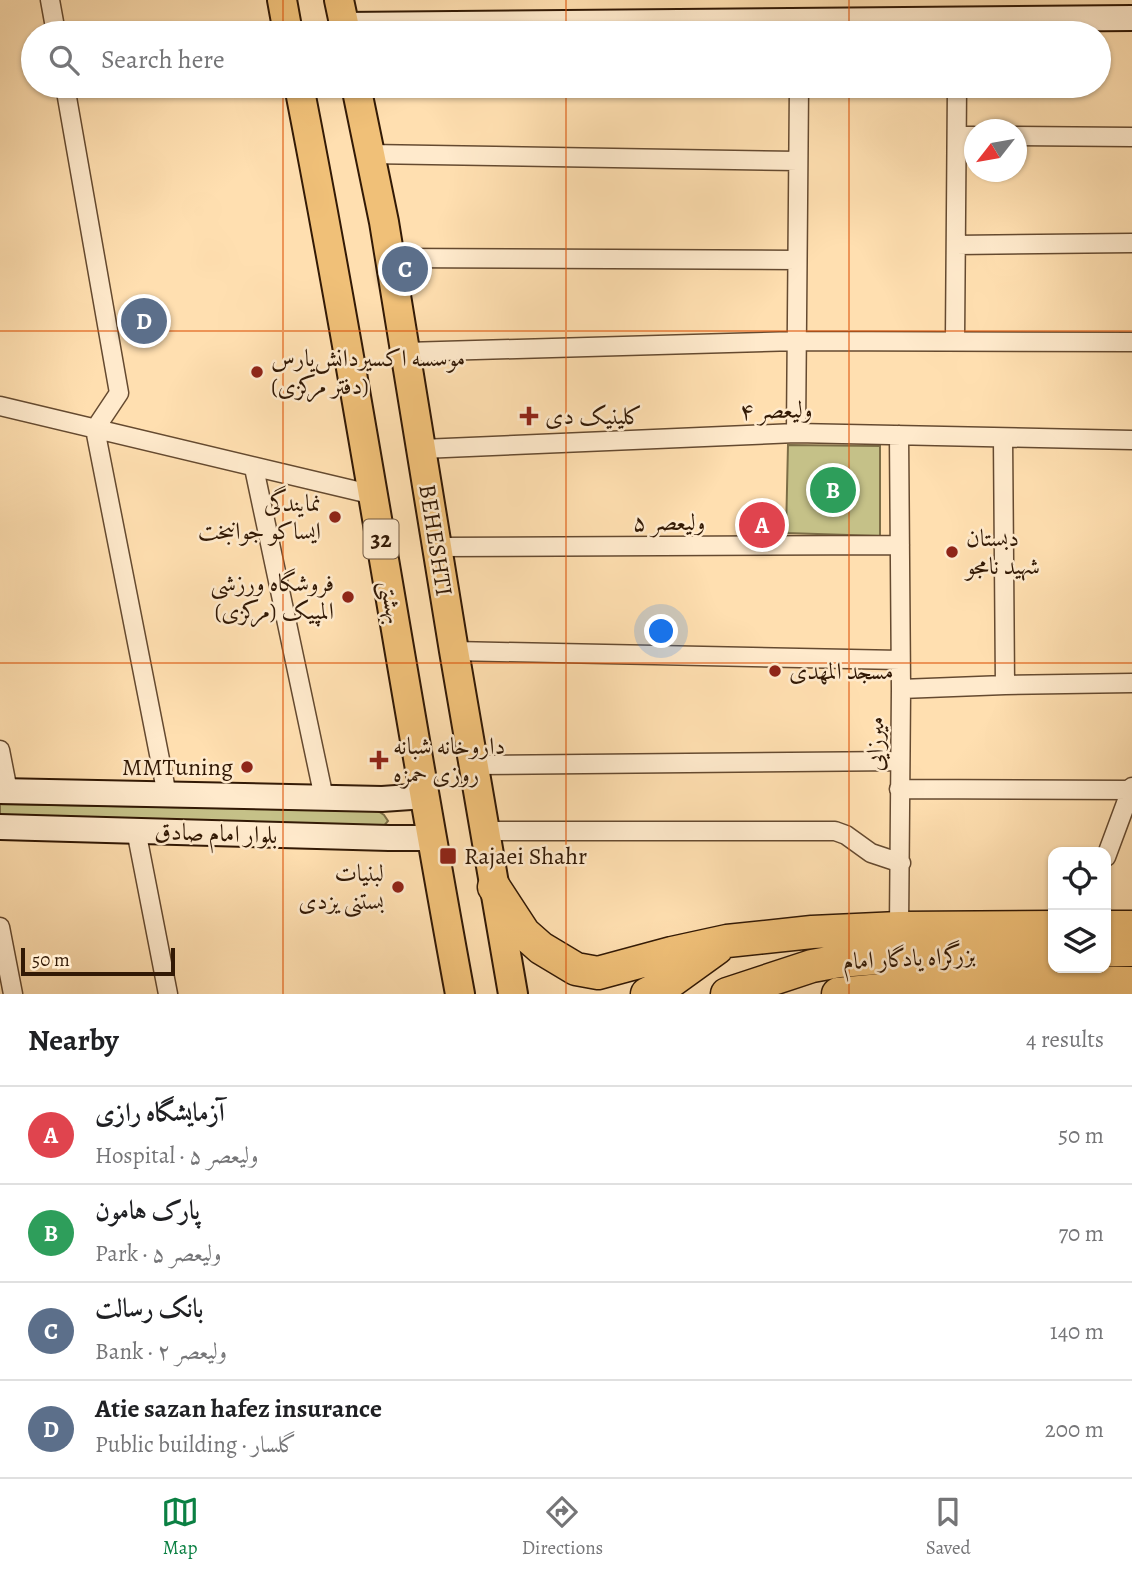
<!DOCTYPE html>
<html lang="en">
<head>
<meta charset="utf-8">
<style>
  :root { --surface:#fff; --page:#f2f2f2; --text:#202124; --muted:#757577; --line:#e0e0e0; --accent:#0b8043 }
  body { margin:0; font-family:Alegreya,Amiri,serif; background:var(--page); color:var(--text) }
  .controls { position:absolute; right:21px; bottom:21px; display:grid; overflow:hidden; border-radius:14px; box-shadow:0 2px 5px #0004 }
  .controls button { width:63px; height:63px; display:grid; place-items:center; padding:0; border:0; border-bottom:2px solid var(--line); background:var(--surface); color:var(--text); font:35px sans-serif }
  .compass { position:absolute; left:964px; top:119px; width:63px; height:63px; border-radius:50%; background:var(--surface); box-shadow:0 2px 5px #0004; rotate:239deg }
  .scale { position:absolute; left:21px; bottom:18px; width:154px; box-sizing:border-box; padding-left:7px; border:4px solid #321905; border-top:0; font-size:19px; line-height:24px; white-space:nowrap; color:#321905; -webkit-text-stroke:5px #ffeacc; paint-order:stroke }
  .you { position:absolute; left:662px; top:632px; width:24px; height:24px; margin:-18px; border:5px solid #fff; border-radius:50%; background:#1a73e8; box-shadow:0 0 0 10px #1a73e833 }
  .badge { display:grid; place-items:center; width:46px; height:46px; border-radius:50%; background:var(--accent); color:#fff; font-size:23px; font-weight:700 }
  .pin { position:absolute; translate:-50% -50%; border:4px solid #fff; box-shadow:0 2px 7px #0006 }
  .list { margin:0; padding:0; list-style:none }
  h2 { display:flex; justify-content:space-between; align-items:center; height:91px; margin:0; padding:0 28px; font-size:30px }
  h2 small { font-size:23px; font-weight:400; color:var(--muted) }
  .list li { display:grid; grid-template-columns:46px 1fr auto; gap:21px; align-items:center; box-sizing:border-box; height:98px; padding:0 28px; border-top:2px solid var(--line) }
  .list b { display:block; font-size:26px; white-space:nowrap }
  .list p { margin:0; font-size:23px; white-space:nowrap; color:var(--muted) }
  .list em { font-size:23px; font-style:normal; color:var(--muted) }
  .icon { flex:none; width:38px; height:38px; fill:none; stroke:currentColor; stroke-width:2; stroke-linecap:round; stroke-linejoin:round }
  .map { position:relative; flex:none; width:1132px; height:994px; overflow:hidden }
  .search { position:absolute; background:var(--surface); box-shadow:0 2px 5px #0004; left:21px; right:21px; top:21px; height:77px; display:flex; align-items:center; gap:18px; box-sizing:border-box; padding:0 24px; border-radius:38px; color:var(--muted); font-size:26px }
  .sheet { height:483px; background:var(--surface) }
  nav { display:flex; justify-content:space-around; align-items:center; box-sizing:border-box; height:98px; border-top:2px solid var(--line); background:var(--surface); font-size:19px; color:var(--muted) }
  nav a { display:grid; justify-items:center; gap:4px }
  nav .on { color:var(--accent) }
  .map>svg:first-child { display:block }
  .green { fill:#c5c188; stroke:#7c6d46; stroke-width:2 }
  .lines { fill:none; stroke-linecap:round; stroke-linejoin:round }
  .street-casing { stroke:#654a30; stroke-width:21 }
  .secondary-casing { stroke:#321905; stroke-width:28 }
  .primary-casing { stroke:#321905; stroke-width:32 }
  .highway-casing { stroke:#321905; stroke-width:35 }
  .street { stroke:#ffeacc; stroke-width:18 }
  .secondary { stroke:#ffeacc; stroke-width:24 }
  .primary { stroke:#f0c078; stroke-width:28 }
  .highway { stroke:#f0c078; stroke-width:32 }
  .grid { fill:none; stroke:#df560c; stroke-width:2; stroke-opacity:0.55 }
  .poi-dot { fill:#8f2418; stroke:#ffeacc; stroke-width:2.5 }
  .labels { text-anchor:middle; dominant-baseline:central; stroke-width:5; stroke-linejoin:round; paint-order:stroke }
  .shield { fill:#ffeacc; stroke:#705841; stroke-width:2 }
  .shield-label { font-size:23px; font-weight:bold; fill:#321905 }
  .poi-label { font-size:24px; fill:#321905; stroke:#ffeacc; text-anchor:start }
  .street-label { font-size:24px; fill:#321905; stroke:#ffeacc }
</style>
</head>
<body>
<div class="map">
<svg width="1132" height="994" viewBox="0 0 1132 994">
  <rect width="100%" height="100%" fill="#ffdfb0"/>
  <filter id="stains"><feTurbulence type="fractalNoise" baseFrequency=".00286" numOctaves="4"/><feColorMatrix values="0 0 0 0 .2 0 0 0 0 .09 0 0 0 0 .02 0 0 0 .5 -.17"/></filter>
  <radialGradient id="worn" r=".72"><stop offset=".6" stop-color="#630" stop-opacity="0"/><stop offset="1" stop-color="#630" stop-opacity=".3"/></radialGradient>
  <path class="green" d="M788,445l92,1v90l-94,-3z
    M0,804l378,7 6,4 4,6 -5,6 -383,-12z"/>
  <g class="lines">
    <defs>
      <path id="street" d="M50,0l6,33
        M65,86l54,307 -24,36
        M957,136h17
        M1016,136l116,1
        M369,154l429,7
        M956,245l176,-2
        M390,258l407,2
        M955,340l2,-254
        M406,352l391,-11 335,1
        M0,406l374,89
        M95,429l72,366
        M796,433l3,-347
        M899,435l2,254 -2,239
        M1003,438l2,247
        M422,449l374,-16 336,7
        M254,468l70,330
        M438,547l462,-2
        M454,651l446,9
        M901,689l104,-4 127,-2
        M0,750l8,41
        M473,765l427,-4
        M899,789l232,1
        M136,830l32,164
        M485,831h350l11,4 25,18 30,10
        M1106,857l26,-70
        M0,927l13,67"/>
      <path id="secondary" d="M344,25l788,-7
        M0,791l382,8 43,-3
        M0,827l389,11h42"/>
      <path id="primary" d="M282,0l6,33
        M339,0l7,33
        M299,86c59,301 105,606 161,908
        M356,86l28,136 70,429 59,343"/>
      <path id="highway" d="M494,887l30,46 17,15 35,21 22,4 74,-20 55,-12 85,-9 87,-4 154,-1
        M1106,927h26
        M1106,950h26
        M647,994l23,-12 47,-34
        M727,994l85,-28 27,-5 91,-7 123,-3
        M838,994l98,-9 141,-3 55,1"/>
    </defs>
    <use href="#street" class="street-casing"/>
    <use href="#secondary" class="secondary-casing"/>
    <use href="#primary" class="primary-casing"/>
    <use href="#highway" class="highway-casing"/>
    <use href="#street" class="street"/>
    <use href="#secondary" class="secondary"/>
    <use href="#primary" class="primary"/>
    <use href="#highway" class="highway"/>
  </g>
  <path class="grid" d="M283,0v33M566,0v33M849,0v33M283,86v908M566,86v908M849,86v908M0,331h1132M0,663h1132"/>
  <g class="poi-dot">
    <circle cx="257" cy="372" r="7"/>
    <path d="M525.5 405.5h7v7h7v7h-7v7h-7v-7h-7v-7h7z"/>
    <circle cx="335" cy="517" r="7"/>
    <circle cx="952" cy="552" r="7"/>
    <circle cx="348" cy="597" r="7"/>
    <circle cx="775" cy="671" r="7"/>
    <path d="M375.5 749.5h7v7h7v7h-7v7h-7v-7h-7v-7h7z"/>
    <circle cx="247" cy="767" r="7"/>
    <rect x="439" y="847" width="18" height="18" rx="3.5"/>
    <circle cx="398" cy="887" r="7"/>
  </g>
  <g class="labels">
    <rect class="shield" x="363.5" y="519.5" width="35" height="39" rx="5"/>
    <g class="shield-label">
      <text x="381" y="539">32</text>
    </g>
    <g class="poi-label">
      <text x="271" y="358">موسسه اکسیردانش‌پارس<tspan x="271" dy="28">(دفتر مرکزی)</tspan></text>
      <text x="545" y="416">کلینیک دی</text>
      <text x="321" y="503" text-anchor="end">نمایندگی<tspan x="321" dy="28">ایساکو جوانبخت</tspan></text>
      <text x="966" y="538">دبستان<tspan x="966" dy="28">شهید نامجو</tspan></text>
      <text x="334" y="583" text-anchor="end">فروشگاه ورزشی<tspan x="334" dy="28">المپیک (مرکزی)</tspan></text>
      <text x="789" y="671">مسجد المهدی</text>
      <text x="393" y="746">داروخانه شبانه<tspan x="393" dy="28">روزی حمزه</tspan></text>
      <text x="233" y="767" text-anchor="end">MMTuning</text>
      <text x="464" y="856">Rajaei Shahr</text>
      <text x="384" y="873" text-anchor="end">لبنیات<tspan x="384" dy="28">بستنی یزدی</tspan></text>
    </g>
    <g class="street-label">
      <text transform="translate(776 410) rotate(-1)">ولیعصر ۴</text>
      <text x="669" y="522">ولیعصر ۵</text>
      <text transform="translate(436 540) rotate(81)">BEHESHTI</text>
      <text transform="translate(392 602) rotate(80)">بهشتى</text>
      <text transform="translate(875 744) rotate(-89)">میرزایی</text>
      <text transform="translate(216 833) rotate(2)">بلوار امام صادق</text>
      <text transform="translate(909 958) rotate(-3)">بزرگراه یادگار امام</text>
    </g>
  </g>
  <rect width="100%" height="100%" filter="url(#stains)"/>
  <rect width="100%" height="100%" fill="url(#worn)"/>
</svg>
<div class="controls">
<button><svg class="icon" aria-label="locate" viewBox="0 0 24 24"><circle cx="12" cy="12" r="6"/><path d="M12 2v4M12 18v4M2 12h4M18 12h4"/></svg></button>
<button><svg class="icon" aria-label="layers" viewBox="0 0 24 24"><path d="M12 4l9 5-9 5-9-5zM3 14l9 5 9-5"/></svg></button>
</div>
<svg class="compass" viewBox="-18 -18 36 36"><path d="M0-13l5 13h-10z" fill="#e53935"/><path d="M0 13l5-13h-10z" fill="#757577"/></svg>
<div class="scale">50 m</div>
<div class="you"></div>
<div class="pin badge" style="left:762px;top:525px;background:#e0444e">A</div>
<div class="pin badge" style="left:833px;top:490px;background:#2e9e5b">B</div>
<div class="pin badge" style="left:405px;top:269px;background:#5c6f8a">C</div>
<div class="pin badge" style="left:144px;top:321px;background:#5c6f8a">D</div>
<div class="search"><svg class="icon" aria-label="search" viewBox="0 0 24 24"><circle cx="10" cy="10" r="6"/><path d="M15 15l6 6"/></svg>Search here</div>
</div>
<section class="sheet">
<h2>Nearby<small>4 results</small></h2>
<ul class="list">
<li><span class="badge" style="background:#e0444e">A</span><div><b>آزمایشگاه رازی</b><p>Hospital · ولیعصر ۵</p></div><em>50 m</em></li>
<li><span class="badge" style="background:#2e9e5b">B</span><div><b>پارک هامون</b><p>Park · ولیعصر ۵</p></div><em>70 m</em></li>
<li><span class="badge" style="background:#5c6f8a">C</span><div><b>بانک رسالت</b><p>Bank · ولیعصر ۲</p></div><em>140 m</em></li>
<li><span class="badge" style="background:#5c6f8a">D</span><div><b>Atie sazan hafez insurance</b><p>Public building · گلسار</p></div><em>200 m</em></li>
</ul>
</section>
<nav>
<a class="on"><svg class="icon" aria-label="map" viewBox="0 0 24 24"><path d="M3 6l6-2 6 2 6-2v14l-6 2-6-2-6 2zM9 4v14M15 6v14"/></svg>Map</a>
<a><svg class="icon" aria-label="directions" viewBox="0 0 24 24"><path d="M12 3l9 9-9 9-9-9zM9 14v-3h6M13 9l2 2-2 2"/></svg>Directions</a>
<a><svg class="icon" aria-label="saved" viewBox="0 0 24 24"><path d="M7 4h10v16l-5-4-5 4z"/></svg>Saved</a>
</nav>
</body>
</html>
